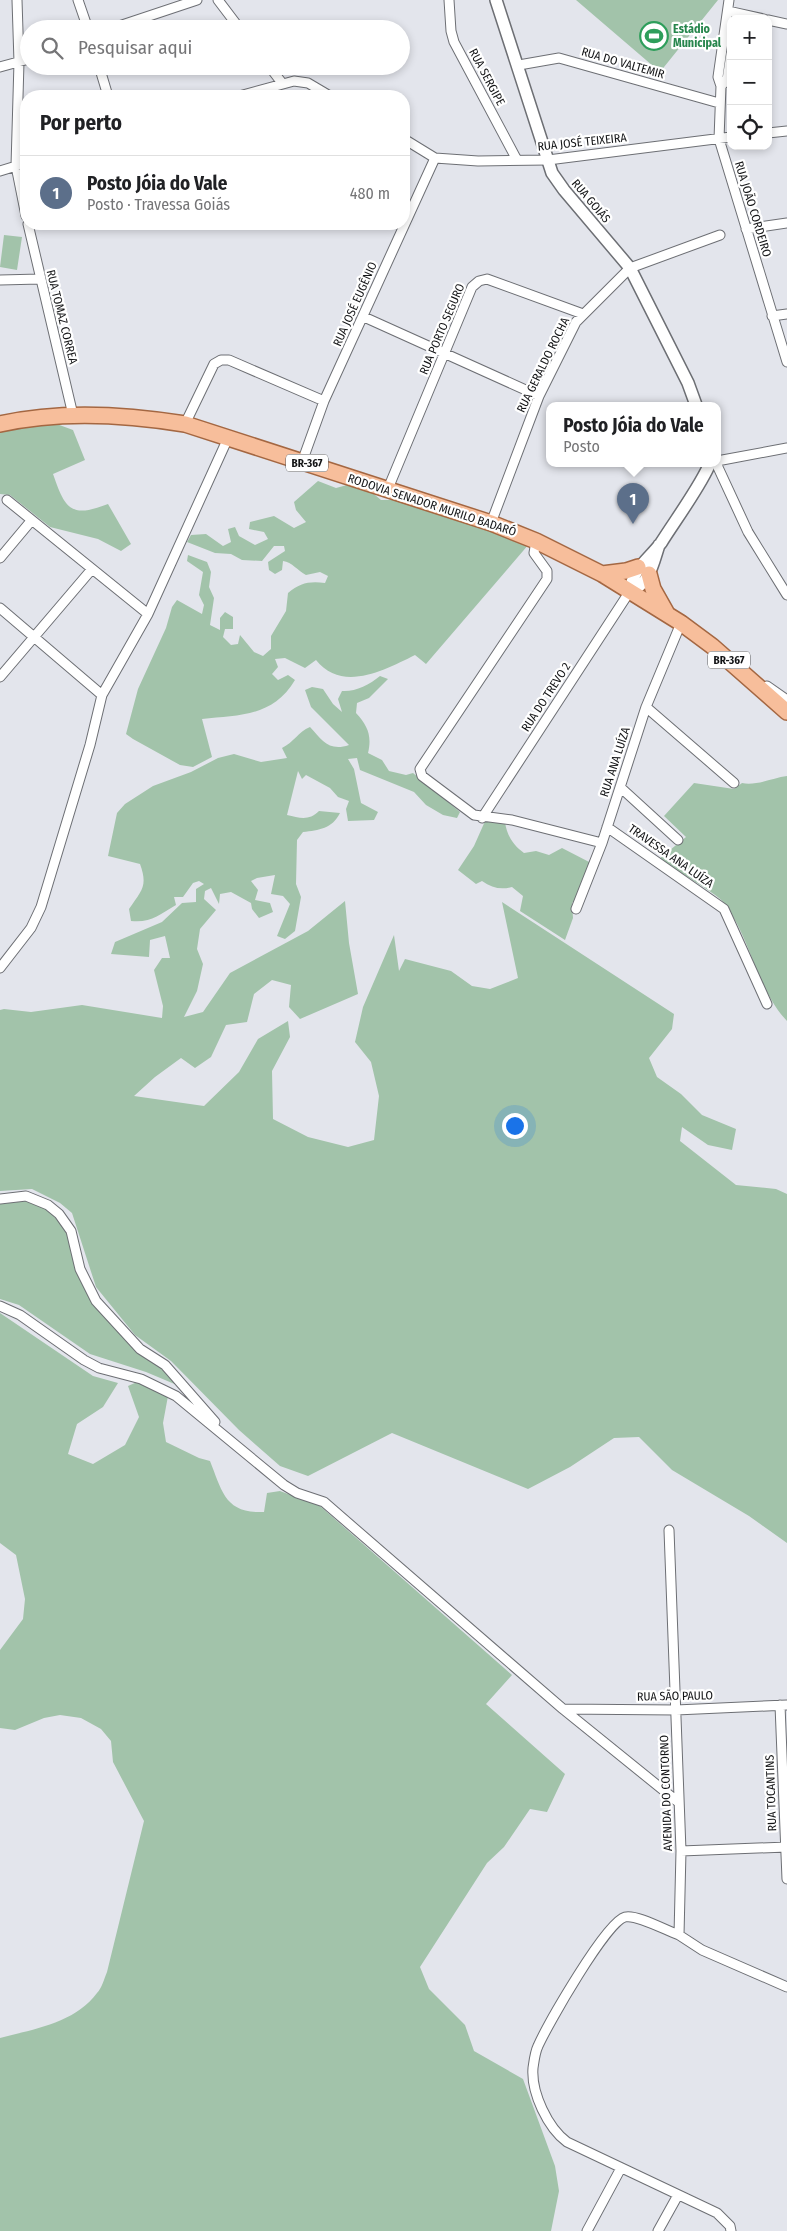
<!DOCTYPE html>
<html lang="pt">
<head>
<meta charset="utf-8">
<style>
  :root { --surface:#fff; --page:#f6f6f6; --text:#202124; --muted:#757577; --line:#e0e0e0; --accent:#0b8043 }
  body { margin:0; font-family:"Fira Sans Condensed",sans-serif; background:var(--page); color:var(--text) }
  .controls { position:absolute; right:15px; top:15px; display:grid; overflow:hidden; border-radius:10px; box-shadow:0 2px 8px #0003 }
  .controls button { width:45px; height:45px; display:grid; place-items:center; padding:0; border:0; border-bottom:1px solid var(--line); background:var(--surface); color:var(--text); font:25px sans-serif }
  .you { position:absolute; left:514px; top:1125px; width:18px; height:18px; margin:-12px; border:4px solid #fff; border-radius:50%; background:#1a73e8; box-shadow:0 0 0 8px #1a73e833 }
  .badge { display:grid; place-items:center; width:32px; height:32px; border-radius:50%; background:var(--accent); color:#fff; font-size:16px; font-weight:700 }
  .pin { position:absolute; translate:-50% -41px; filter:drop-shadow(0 1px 2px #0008) }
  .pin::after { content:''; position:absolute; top:26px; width:18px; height:15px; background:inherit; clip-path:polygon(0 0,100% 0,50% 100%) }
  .popup { position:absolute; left:546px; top:402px; width:175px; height:65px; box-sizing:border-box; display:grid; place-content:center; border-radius:10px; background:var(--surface); filter:drop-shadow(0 1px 4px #0005); font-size:16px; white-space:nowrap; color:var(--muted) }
  .popup b { font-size:19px; color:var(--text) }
  .popup::after { content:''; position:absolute; left:50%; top:100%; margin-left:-10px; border:10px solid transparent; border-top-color:var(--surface) }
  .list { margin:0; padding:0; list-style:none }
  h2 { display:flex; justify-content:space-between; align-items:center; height:65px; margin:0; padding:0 20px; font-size:21px }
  h2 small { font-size:16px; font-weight:400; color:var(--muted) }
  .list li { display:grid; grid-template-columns:32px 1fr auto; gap:15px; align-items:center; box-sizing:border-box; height:75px; padding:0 20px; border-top:1px solid var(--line) }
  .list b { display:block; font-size:19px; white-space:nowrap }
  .list p { margin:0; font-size:16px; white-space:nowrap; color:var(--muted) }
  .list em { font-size:16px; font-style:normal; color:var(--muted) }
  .icon { flex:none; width:28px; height:28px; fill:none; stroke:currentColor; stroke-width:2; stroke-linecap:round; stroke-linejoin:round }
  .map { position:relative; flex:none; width:787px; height:2231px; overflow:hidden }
  .search { position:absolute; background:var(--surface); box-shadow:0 2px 8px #0003; left:20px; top:20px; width:390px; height:55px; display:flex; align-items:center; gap:12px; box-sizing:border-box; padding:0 18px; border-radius:28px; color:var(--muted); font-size:19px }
  .panel { position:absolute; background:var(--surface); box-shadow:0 2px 8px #0003; left:20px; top:90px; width:390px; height:140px; border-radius:20px }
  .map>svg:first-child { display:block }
  .green { fill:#a2c3aa }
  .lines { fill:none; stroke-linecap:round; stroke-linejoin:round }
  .minor-casing { stroke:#6d6f74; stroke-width:11 }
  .tertiary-casing { stroke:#6d6f74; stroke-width:14 }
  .primary-casing { stroke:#a46742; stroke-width:18 }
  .minor { stroke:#fff; stroke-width:9 }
  .tertiary { stroke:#fff; stroke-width:11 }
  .primary { stroke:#f7be9b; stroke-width:15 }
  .labels { text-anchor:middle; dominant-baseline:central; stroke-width:4.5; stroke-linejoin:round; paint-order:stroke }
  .shield { fill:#fff; stroke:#5a5b5d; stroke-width:1 }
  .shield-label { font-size:11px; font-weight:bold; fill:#141517 }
  .leisure-label { font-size:12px; font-weight:bold; fill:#27864d; stroke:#fff; text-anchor:start }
  .street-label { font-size:12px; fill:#141517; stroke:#fff }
</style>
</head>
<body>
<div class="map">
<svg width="787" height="2231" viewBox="0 0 787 2231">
  <rect width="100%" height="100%" fill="#e3e5ec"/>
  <path class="green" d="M576,0h142l-58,72z
    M4,235l18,2 -5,33 -17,-3z
    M54,423l19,7 12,30 -32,14c12,34 17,45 55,30l23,40 -10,7 -23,-12 -48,-12 -40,-32 -10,-1v-64z
    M318,481l18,7 15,-4 17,5 13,11h22l126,44 -103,120 -11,-9c-30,15 -73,38 -99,5l-11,8 -20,-10 -10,1 3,8 -6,7 6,6 10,-5 7,5c-22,37 -56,35 -93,39l10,38 -19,10 -13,-2 -47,-26 -7,-5 12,-45 28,-61 6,-21 5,-7 25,14 2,-9 -5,-10 4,-23 -16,-11 1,-6 19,7 4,10 -2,15 5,11 -4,27 10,5v-12l5,-6 8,5v12h-8l-2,8 8,8 7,-1 2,-9 14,17 9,4 8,-7v-13l15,-25 2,-18c12,-10 21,-12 37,-10l3,-7 -8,-4 -14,3c-8,-4 -14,-13 -23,-14l-1,9 -7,4 -6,-4 -1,-8 17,-11 -1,-5h-10l-12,15 -20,-1 -11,-6 -16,-1 -28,-11 4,-7 15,-1 17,12 8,-4 -3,-13 7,-2 4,9 16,9 13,-6 -4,-7 -15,-3 1,-7 24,-6 20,12 12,-6 -10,-12 -2,-8z
    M380,676l8,3 -19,19 -12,5 -1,10c12,13 16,23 12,40l14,7 7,11 17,4 7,-2 47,39 -3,6 -14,-3 -17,-10 -12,-13 -54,-22 -3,-12 -9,1 6,10 7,34 17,9 -4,8 -26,1 -2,-12 3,-8 -11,-4 -8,-9 -24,-13 -4,4 -4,-8 -11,44c13,3 22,6 32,-4l21,2c-8,16 -21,17 -37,19l-6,8 -1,44 5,13 -6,34 -10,8 -8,-3 13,-32 -7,-8 -12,-2 4,-19 -18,3 -6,3 7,9 -3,10 15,3 3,9 -14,6 -7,-9 -1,-6 -20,-11 -11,2 -1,10 -8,-16 -6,3 -1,8 12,11 -16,19 -3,20 6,15 -6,27 -13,26 19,-5 27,-39 78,-42 37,-30 4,42 9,51 -58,25 -11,-12 2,-22 -19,-5 -18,14 -7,28 -21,3 -15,32 -16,11 -14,-10 -26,19 -21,19 70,10 35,-34 19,-33 30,-18 2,16 -18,34 1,48 35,18 40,10 26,-7 5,-44 -8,-34 -16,-20 8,-35 31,-72 5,36 6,-12 46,12 21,15 18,3 28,-11 -16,-76 172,112 -2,15 -23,29 8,19 24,17 21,21 34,14 -4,21 -24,-5 -26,-18 -2,14 56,44 40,4 11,5v349l-38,-27 -77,-46 -33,-33 -25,1 -44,29 -42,22 -136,-56 -84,43 -28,-10 -41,-36 -68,-69 -36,-26 -39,-48 -24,-74 -12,-10 -28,-14 -32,2v-181l4,-1 27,3 51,-7 80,13 1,-12 -9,-36 8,-12h8l-5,-22 -15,4 -1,17 -38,-3 4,-12 47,-20 20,-19 14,-1v-13l8,-5 -5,-3 -6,2 -10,14h-9l2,8c-17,10 -25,18 -45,16l-2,-12c13,-19 19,-23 11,-45l-32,-8 9,-43 8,-9 28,-18 38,-14 27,-14 16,-4 27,8 26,-4 -5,-10c12,-6 16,-16 28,-21 12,13 19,25 39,18l-38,-38 -6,-17 7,-3 11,2 10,15 9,8 -4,-13 4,-8c13,1 27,-6 38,-15z
    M787,776v245c-30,-32 -36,-80 -61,-116 -6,-10 -54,-37 -67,-46l27,-22 -22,-21 30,-33 40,6 8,-6c14,3 30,-5 45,-7z
    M486,819l19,3c2,14 8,23 19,31l12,-2 13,4 13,-7 31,16 -13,31 -8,8 1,15 -8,22 -45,-29 3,-15 -11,-9c-11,3 -20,1 -30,-6l-6,3 -18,-14 16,-24z
    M26,1201l21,7 21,25 27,71 89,84 -38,-16 -56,-18 -71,-49 -19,-6v-95z
    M0,1313l93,63 25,7 -15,24 -26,17 -9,30 25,10 32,-19 14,-28 -11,-31 9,-4 31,14 -5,27 3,19 33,16 11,3c12,30 15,53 54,51l3,-19 13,-2 40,15 192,169 -26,29 79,70 -18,38 -17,-3 -26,38 -17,16 -67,104 9,22 36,36 9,26 49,28 32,87 4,25 -8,40h-551v-193c34,-9 75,-15 97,-45 5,-5 7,-14 10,-21l37,-151 -31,-59 -2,-21 -10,-12 -20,-11 -21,-3 -16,3 -29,12 -15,-2v-78l23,-31 2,-20 -9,-44 -16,-12z"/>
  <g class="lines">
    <defs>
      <path id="minor" d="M17,0l2,62 -3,104 10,50
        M78,0l10,29
        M218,0l22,29
        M449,0l2,31 3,11 63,118
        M729,0l-11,77 3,9 -2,53 68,223
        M728,11l36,8
        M768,20l19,4
        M110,29l87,-29
        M519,65l40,-7 160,45
        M99,66l9,30
        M269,66l13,17
        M0,67l29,-8
        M721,86l6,-6 4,-26
        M239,96l55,-15 14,2 22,13
        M768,133l19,-2
        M404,139l31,19 43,3 70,-1 183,-23
        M0,171l26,-8
        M28,224l45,191
        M746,229l41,-6
        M0,280l40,-1
        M772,316l15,-2
        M364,317l175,79
        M185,424l29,-60 7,-4h8l95,41
        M717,461l70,-13
        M302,462l22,-61 111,-243
        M716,463l32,69 39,63
        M387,491l85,-204 7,-6 8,-2 96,35
        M7,500l141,114
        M491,523l48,-127 37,-74 54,-54 90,-33
        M536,541l-2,12 13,18v8l-127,190 2,7 52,39 38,5 90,23
        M0,558l31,-37
        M0,608l102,87
        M0,677l92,-108
        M767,686l20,14
        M646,707l88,76
        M620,787l58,53
        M482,818l148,-227
        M607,827l117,82 43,95
        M576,909l26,-66 44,-136 35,-84
        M0,968l31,-40 10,-21 49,-162 12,-50 46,-81 80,-176
        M0,1199l26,-3 22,9 11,9 12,17 9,38 16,32 44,48 25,16 50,57
        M0,1306l20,9 64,45 15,8 42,11 35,17 108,89 13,8 27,9 239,207 115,93
        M669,1530l12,321 -2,84 23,15 85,37
        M780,1705l7,174
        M563,1709l113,1 111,-5
        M681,1851l106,-4
        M679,1935c-12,-4 -42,-21 -54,-18 -19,5 -77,107 -87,129 -3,6 -4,15 -5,22 -2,25 15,60 34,74l150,71 13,13 1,5
        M587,2231l34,-63
        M658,2231l20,-36"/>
      <path id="tertiary" d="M496,0l56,173 12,17 66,78 58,115 8,22
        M659,545c-6,18 -9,39 -29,46 3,-23 18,-31 31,-48 13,-21 41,-59 49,-80"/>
      <path id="primary" d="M0,424c61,-14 124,-10 185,0l306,99 45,18 66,33 79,49 31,23 75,66
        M602,574l24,-3 12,-4
        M649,574l4,15 13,23"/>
    </defs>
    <use href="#minor" class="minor-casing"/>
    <use href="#tertiary" class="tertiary-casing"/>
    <use href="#primary" class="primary-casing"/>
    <use href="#minor" class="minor"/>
    <use href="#tertiary" class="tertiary"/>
    <use href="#primary" class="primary"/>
  </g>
  <defs>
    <symbol id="stadium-ring" viewBox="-11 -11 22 22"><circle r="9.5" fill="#fff" stroke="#2e9e5b" stroke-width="1.5"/><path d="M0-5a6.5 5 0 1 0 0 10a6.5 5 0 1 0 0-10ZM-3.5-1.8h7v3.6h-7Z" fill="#2e9e5b"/></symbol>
  </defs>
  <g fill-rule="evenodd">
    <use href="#stadium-ring" x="638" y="20" width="32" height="32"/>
  </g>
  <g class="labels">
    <g class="shield">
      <rect x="286" y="454.5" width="42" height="17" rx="4"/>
      <rect x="708" y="651.5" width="42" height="17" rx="4"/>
    </g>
    <g class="shield-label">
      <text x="307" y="463">BR-367</text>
      <text x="729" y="660">BR-367</text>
    </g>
    <g class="leisure-label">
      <text x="673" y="29">Estádio<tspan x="673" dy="14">Municipal</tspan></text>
    </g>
    <g class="street-label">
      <text transform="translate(623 63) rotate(16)">RUA DO VALTEMIR</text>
      <text transform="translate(487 77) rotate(62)">RUA SERGIPE</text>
      <text transform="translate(582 142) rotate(-6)">RUA JOSÉ TEIXEIRA</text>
      <text transform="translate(591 201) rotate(50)">RUA GOIÁS</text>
      <text transform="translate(753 209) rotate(73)">RUA JOÃO CORDEIRO</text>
      <text transform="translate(355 304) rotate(-66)">RUA JOSÉ EUGÊNIO</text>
      <text transform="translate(62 317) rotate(76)">RUA TOMAZ CORREA</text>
      <text transform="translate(442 329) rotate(-67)">RUA PORTO SEGURO</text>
      <text transform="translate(543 365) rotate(-64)">RUA GERALDO ROCHA</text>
      <text transform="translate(432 505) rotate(18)">RODOVIA SENADOR MURILO BADARÓ</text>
      <text transform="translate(546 697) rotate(-57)">RUA DO TREVO 2</text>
      <text transform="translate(615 762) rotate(-72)">RUA ANA LUÍZA</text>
      <text transform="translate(671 856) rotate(35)">TRAVESSA ANA LUÍZA</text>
      <text transform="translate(675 1696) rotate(-1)">RUA SÃO PAULO</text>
      <text transform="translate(666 1793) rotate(-92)">AVENIDA DO CONTORNO</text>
      <text transform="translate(771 1793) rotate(-92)">RUA TOCANTINS</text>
    </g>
  </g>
</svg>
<div class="controls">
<button>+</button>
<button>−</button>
<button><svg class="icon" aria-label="locate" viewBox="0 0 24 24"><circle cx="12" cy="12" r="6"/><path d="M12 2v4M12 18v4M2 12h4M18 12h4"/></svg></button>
</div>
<div class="you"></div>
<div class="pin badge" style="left:633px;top:524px;background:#5c6f8a">1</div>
<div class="popup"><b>Posto Jóia do Vale</b>Posto</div>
<div class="search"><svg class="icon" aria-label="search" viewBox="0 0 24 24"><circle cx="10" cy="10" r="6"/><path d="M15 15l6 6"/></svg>Pesquisar aqui</div>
<section class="panel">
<h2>Por perto<small></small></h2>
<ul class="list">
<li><span class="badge" style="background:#5c6f8a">1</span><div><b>Posto Jóia do Vale</b><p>Posto · Travessa Goiás</p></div><em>480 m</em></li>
</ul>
</section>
</div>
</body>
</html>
